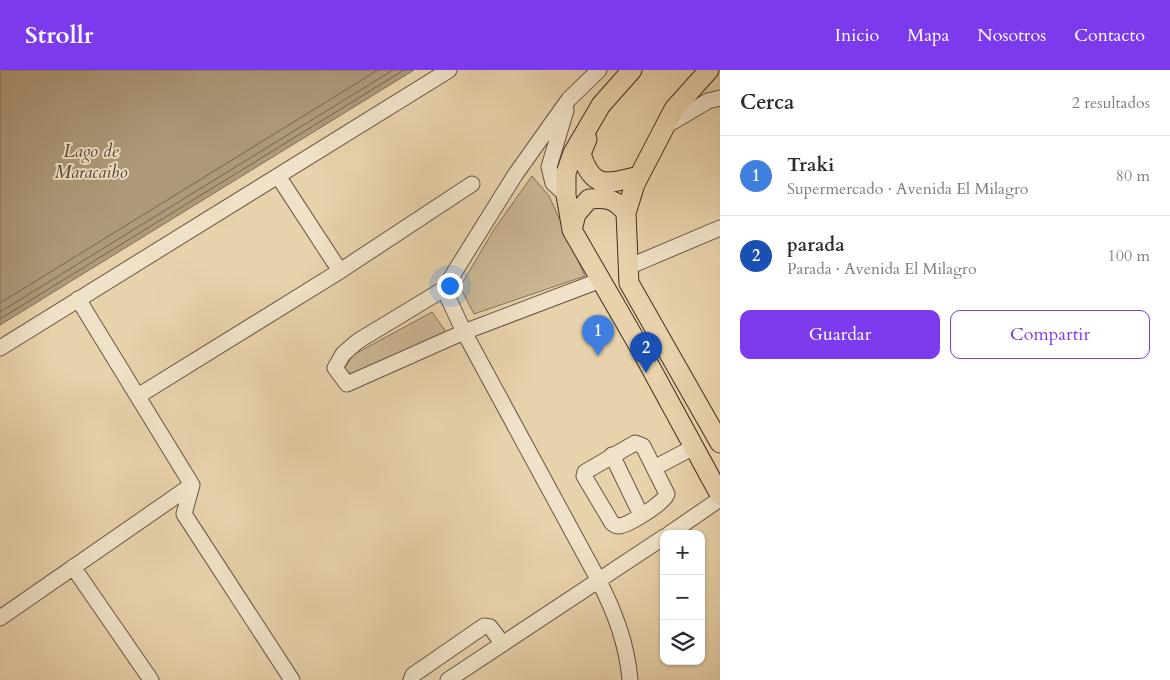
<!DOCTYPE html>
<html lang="es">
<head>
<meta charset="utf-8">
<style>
  :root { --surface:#fff; --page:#f7f7f7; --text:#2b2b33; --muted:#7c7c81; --line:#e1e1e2; --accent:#7c3aed }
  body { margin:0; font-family:Cardo,serif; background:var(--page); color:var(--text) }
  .controls { position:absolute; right:15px; bottom:15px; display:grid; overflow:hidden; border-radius:10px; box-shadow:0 1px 4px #0004 }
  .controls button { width:45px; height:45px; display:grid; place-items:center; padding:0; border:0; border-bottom:1px solid var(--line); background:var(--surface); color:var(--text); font:25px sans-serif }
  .you { position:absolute; left:449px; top:215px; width:18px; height:18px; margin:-12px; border:4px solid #fff; border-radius:50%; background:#1a73e8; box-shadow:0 0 0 8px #1a73e833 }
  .badge { display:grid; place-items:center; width:32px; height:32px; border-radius:50%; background:var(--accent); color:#fff; font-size:16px; font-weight:700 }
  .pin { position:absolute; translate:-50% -41px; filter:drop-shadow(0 1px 2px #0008) }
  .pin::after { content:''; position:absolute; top:26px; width:18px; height:15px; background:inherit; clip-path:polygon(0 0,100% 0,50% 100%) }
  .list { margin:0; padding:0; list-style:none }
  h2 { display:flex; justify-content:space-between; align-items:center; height:65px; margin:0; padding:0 20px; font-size:21px }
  h2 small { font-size:16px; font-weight:400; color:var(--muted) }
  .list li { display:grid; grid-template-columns:32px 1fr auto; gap:15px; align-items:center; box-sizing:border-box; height:80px; padding:0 20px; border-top:1px solid var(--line) }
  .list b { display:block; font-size:19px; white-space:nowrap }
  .list p { margin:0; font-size:16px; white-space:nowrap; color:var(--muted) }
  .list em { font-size:16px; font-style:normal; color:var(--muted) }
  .actions { display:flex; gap:10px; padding:15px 20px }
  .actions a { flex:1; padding:11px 0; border:1px solid var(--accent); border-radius:10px; text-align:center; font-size:18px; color:var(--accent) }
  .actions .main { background:var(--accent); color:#fff }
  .icon { flex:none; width:28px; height:28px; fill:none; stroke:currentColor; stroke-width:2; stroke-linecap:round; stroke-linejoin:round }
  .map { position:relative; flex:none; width:720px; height:610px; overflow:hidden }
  header { display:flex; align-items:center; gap:30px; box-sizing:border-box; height:70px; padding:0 25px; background:var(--accent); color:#fff }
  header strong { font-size:24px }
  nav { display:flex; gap:28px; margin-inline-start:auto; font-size:18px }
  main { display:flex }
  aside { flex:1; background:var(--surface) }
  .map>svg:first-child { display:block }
  .green { fill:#cbb693; stroke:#847259 }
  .water { fill:#ae9a7b; stroke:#816e56 }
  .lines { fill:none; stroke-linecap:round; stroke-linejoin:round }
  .shore { stroke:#76644d; stroke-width:1 }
  .minor-casing { stroke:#685642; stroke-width:17 }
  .major-casing { stroke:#3e2d1f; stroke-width:21 }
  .minor { stroke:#f0e2c8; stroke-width:15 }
  .major { stroke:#e8d2ab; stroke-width:19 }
  .labels { text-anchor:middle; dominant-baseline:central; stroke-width:4; stroke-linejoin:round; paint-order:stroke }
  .water-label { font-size:18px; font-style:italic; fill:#5a4836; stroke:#f0e2c8 }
</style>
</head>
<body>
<header>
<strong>Strollr</strong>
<nav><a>Inicio</a><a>Mapa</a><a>Nosotros</a><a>Contacto</a></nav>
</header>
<main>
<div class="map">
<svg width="720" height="610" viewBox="0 0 720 610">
  <rect width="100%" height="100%" fill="#e8d2ab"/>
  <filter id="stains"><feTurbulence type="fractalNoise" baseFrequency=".004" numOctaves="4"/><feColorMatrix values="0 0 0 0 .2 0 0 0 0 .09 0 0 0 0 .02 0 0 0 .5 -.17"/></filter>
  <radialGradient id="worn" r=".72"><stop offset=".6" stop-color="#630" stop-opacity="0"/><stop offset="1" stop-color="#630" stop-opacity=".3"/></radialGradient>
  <path class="green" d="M532,106l17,20 36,80 -111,38 -14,-27 33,-56z
    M432,242l14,20 -93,43 -9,-6 9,-14z"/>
  <path class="water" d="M0,0h414l-414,255z"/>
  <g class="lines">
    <path class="shore" d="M0,233l378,-233
      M0,242l393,-242
      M0,249l404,-249"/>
    <defs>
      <path id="minor" d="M599,0l-30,29 -54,76 -71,114 -86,52 -15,13 -8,14 12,16 117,-52 135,249c16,32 28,63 31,99
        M566,40l-17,57 4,16 13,12
        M664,57l44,-26 12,-3
        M278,106l62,95
        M628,197l92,-39
        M444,219l20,43 137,-52
        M78,229l114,186 -8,29 108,166
        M0,278l449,-278
        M138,326l202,-125 132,-87
        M635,373l8,3 24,48c-3,9 -38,31 -48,32 -4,0 -4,-1 -7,-3l-28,-47 1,-4z
        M612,385l29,60
        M654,398l40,-21
        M669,464l51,-35
        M73,497l78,113
        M0,548l192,-133
        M411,610l2,-5 71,-49 6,1 13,17
        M448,610l216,-143"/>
      <path id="major" d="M632,0l-31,35 -28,48 -7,20v22l6,35 68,118 80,147
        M709,0l-35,39 -39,75 -9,29 3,70 91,160
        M587,69l-6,15c12,36 26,30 58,22
        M572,160l4,-16 13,-15c17,-2 27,0 37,14"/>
    </defs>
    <use href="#minor" class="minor-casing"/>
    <use href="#major" class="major-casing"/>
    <use href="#minor" class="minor"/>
    <use href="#major" class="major"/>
  </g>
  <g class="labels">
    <g class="water-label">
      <text x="91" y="81">Lago de<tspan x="91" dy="21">Maracaibo</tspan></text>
    </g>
  </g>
  <rect width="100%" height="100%" filter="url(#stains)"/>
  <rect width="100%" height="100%" fill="url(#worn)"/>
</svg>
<div class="controls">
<button>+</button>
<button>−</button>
<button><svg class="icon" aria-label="layers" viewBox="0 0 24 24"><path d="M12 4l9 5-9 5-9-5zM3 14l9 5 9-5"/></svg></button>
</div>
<div class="you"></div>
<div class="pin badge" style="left:598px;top:286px;background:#3f7fe0">1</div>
<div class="pin badge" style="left:646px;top:303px;background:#1a4fb4">2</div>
</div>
<aside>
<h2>Cerca<small>2 resultados</small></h2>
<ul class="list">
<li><span class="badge" style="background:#3f7fe0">1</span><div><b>Traki</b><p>Supermercado · Avenida El Milagro</p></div><em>80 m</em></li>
<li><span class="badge" style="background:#1a4fb4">2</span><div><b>parada</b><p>Parada · Avenida El Milagro</p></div><em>100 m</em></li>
</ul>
<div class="actions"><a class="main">Guardar</a><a>Compartir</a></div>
</aside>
</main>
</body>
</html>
